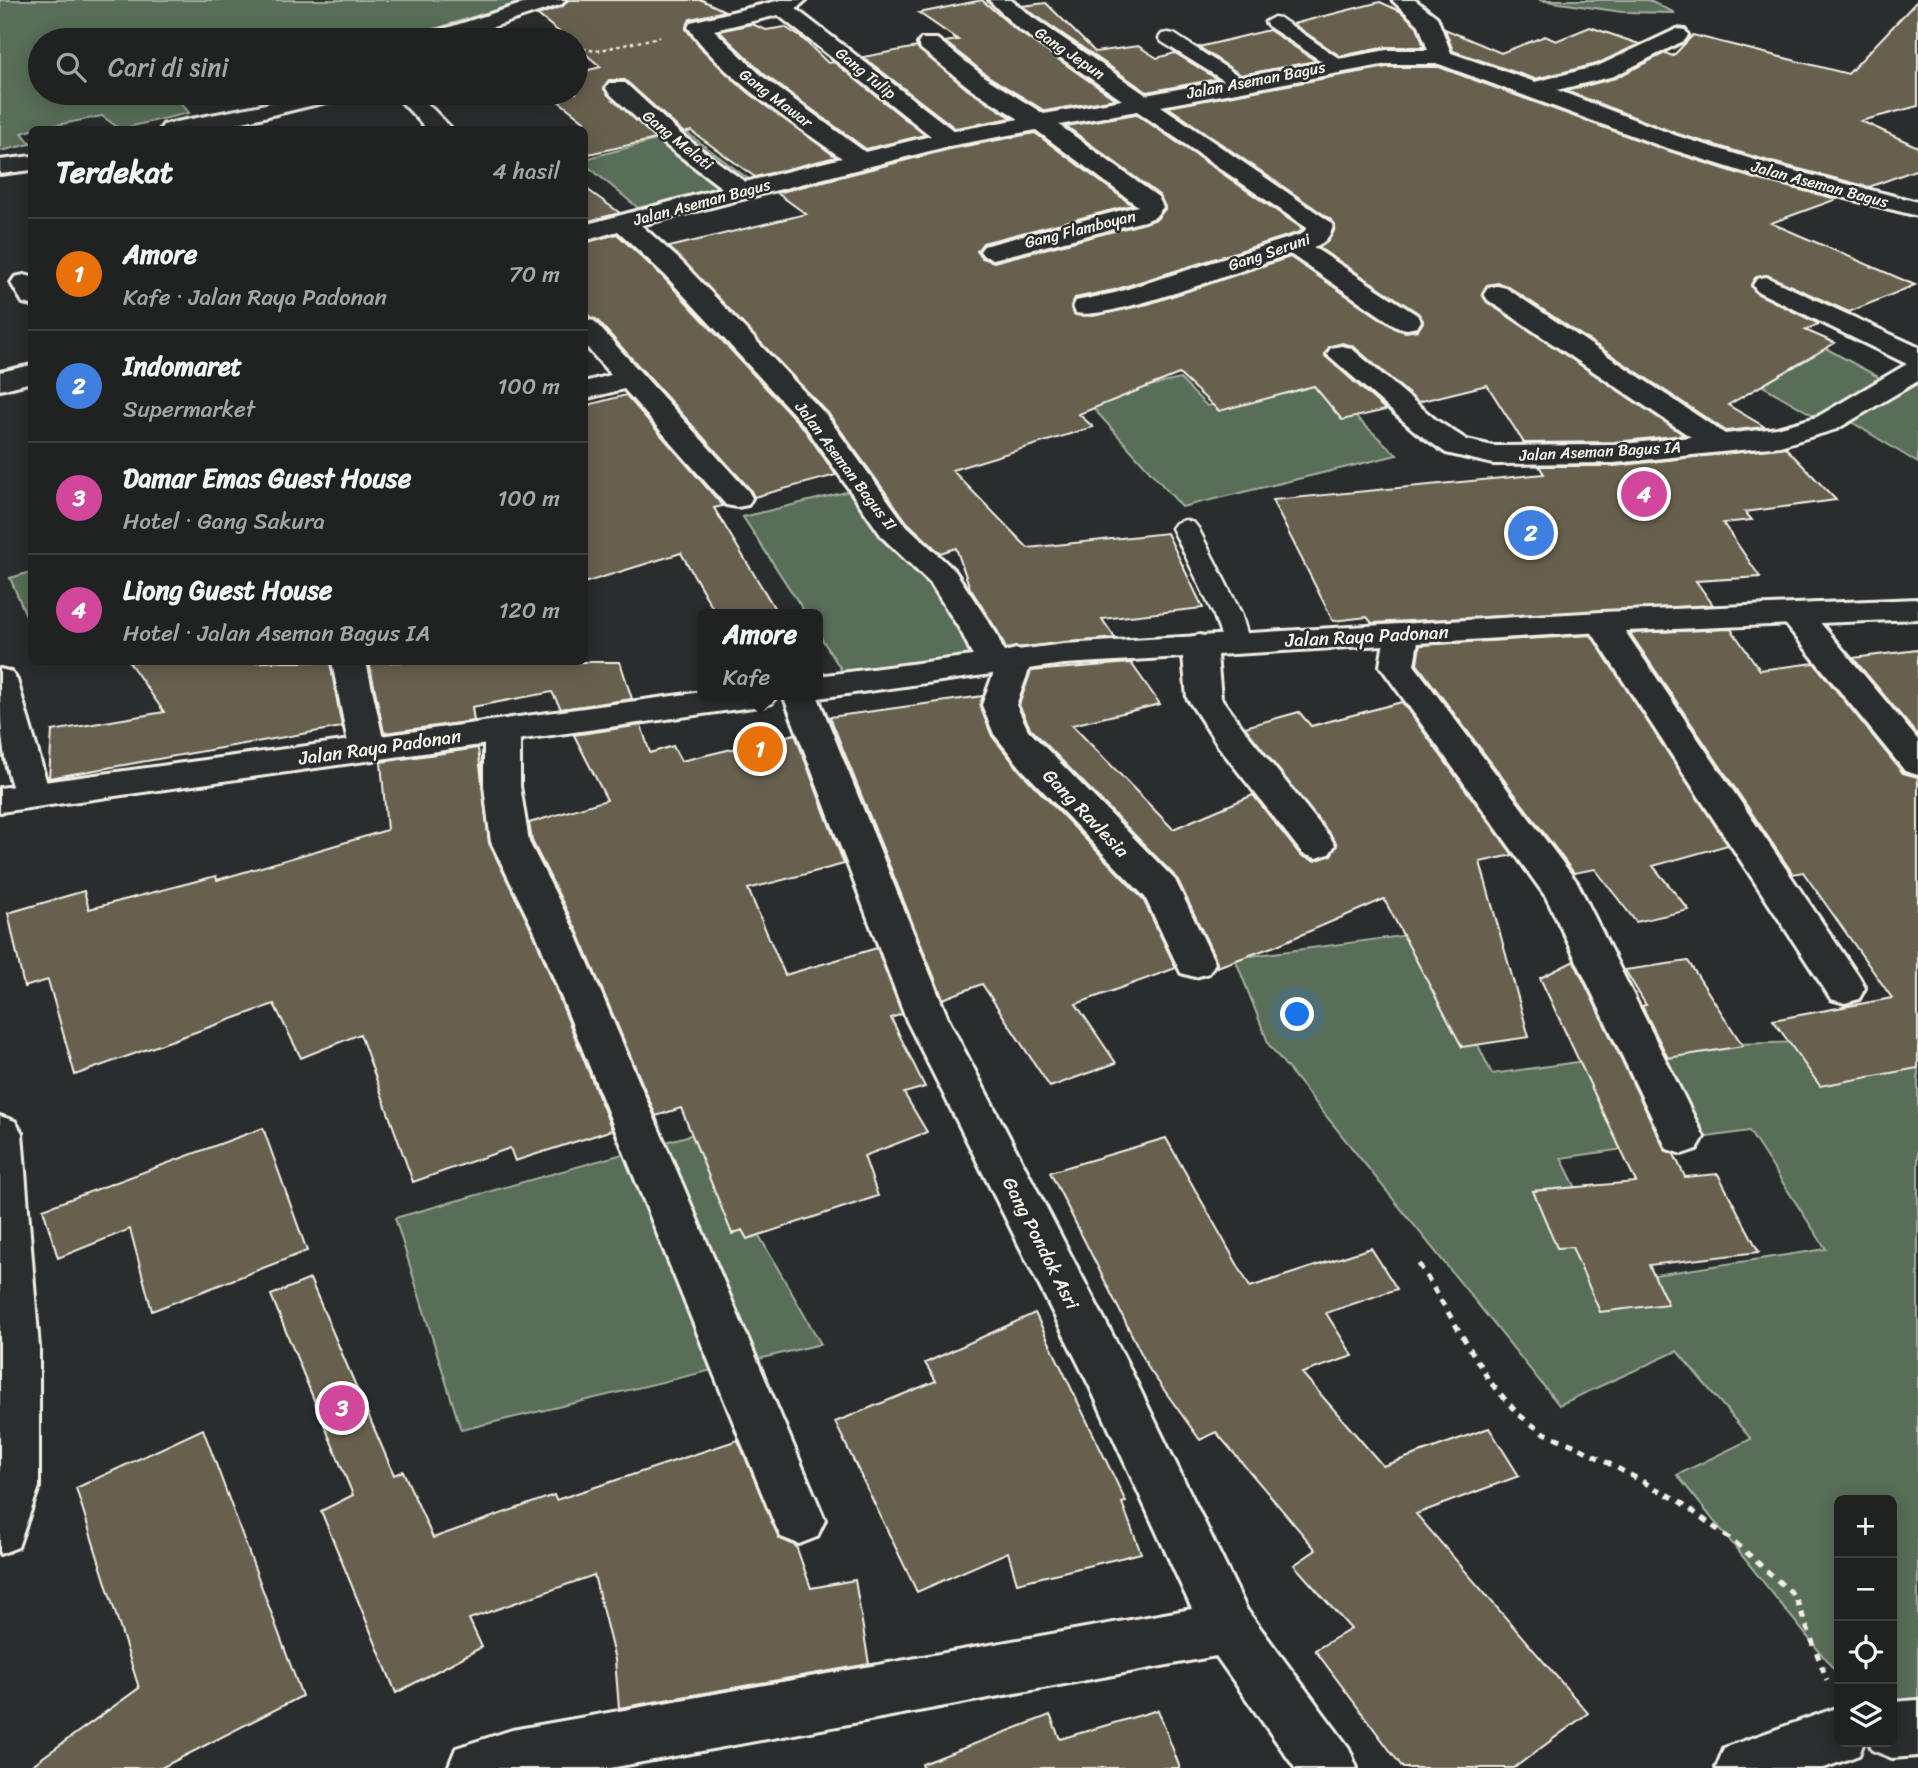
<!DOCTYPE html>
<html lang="id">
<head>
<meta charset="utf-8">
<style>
  :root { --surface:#202222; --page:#2d2f2f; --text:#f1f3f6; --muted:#a2a4a5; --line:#3d3f40; --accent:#bca0f2 }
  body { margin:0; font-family:Sriracha,sans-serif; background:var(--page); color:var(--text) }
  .controls { position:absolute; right:21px; bottom:21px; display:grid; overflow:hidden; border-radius:10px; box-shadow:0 4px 18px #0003 }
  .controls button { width:63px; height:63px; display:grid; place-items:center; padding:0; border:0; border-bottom:2px solid var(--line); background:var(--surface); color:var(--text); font:35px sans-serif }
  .you { position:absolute; left:1298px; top:1015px; width:24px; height:24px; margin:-18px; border:5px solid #fff; border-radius:50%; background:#1a73e8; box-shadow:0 0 0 10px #1a73e833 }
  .badge { display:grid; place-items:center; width:46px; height:46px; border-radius:50%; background:var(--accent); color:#fff; font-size:23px; font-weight:700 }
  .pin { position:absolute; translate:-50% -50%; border:4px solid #fff; box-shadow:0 2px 7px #0006 }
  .popup { position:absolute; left:697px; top:609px; width:126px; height:91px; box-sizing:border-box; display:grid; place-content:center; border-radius:10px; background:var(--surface); filter:drop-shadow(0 2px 5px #0005); font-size:23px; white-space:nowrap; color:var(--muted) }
  .popup b { font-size:26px; color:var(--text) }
  .popup::after { content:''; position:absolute; left:50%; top:100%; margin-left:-14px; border:14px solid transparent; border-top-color:var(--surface) }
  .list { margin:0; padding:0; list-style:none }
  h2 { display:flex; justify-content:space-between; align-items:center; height:91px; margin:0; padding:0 28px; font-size:30px }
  h2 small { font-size:23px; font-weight:400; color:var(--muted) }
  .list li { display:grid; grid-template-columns:46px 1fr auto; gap:21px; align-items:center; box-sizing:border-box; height:112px; padding:0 28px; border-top:2px solid var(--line) }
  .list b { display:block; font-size:26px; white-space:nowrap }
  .list p { margin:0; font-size:23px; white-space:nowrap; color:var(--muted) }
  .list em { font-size:23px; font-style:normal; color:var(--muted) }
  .icon { flex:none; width:38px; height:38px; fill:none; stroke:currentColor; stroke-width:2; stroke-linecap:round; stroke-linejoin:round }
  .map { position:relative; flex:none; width:1918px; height:1768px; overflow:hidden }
  .search { position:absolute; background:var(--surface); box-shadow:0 4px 18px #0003; left:28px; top:28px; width:560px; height:77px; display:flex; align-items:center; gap:18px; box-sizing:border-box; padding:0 24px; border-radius:38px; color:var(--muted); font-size:26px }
  .panel { position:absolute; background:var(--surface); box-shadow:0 4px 18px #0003; left:28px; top:126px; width:560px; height:539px; border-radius:10px }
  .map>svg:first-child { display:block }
  .green { fill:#586e59; stroke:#a6b0a0; stroke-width:2; fill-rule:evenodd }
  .building { fill:#676050; stroke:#f4f1e8; stroke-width:2 }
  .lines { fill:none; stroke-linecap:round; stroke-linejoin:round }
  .service-casing { stroke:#f4f1e8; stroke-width:5 }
  .minor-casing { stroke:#f4f1e8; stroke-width:6 }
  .secondary-casing { stroke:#f4f1e8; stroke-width:6 }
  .path-far1 { stroke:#f4f1e8; stroke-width:2.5; stroke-dasharray:3.5 3.5; stroke-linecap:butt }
  .path { stroke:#f4f1e8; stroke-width:5; stroke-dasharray:7 7; stroke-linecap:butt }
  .service { fill:#2a2d2e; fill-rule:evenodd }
  .minor { fill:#2a2d2e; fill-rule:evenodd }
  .secondary { fill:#2a2d2e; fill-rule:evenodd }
  .labels { text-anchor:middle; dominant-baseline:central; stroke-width:5; stroke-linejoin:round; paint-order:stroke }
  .far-street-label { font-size:16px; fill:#f4f1e8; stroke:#2a2d2e }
  .street-label { font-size:19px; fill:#f4f1e8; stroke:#2a2d2e }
</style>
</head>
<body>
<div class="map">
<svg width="1918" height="1768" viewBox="0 0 1918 1768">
  <rect width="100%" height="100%" fill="#2a2d2e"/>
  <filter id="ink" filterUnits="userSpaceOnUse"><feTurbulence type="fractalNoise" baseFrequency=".0143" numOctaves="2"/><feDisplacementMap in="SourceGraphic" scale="14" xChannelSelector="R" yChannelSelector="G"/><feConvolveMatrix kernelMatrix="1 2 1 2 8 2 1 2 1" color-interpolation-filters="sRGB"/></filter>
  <g filter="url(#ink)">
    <path class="green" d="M0,0h527l-128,40h-359v53h133l16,20 -69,16 -18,-13 -70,14 -10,3 9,11 -31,7z
      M1539,0h109l27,13 -53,-1z
      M686,132l72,54 -109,31 -64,-53v-5z
      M1638,246l255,139 25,-13v91l-86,-53 -19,5 -247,-143z
      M1180,379l27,27 110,-25 80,74 -215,52 -96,-107z
      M854,490l94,79 63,82 -167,23 -26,-41v-19h-12l-63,-97z
      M31,572h1l-1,55 -21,-49z
      M1424,933l68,141 206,-29 220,-6v666l-26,2v-207h-53v176l-162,-201 74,-36 -74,-88 -118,54 -290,-360 -34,-87zM1749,1131l77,118 -204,31 -61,-122z
      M712,1129l21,61 88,154 -360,86 -66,-212z"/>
    <path class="building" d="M568,0h134l23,11 -35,8 -4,10 15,19 37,36 98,73 -81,20 -64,-46 -7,2 -59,-53h-16l-5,9 52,50 -72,16v-34l-36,-28h28v-20l25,-6 -25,-21v-6h-7l-31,-25 25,-9z
      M982,0l33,29 100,70 -70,12 -57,-35 -43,-34 13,-2 -39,-27z
      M1918,0v106l-57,15 57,26v22l-49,18 -97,-25 -94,-28 -112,-43 49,-13 50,-25 8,3 20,-21 155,39z
      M1380,2l20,9 17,15 7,21h-37l-47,9 -47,-32z
      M1046,3l49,49 43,-6 19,12 18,-5 42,26 -70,13 -125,-86z
      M752,24l14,6 19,-3 17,11 26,25 6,-1 91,73 -59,14 -101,-74 -46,-44z
      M1590,27l49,17 -42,20 -62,15 -82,-28 -8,-22 56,24 44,-17 11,5z
      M1269,30l47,31 -75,14 -42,-28z
      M917,47l51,43 44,28 -57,10 -92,-71z
      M1387,67h52l221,81 92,30 85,21 -66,24 144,62 -66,27 -82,-37 -12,3 -4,8 5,7 63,31 -14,6 30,13 -107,62 37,22 -39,4 -219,-145 -9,-3 -11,2 -5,8 5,9 197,133 -70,7 -90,1 -37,-58 -69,17 -65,-56 -11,-3 -13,4 -4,9 61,54 -44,10 -28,-34 -95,25 -40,-37 -100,40 14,13 -141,43 76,78 139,-15 36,75 -101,11 13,19 -109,11 -8,-17 -28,-44 -14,-40 -16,5 -33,-31 -79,-109 -159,-166 137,-33 -29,-21 173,-44 85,-16 97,72 -149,38 -6,8 5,7 12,4 151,-39 12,-4 8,-10 -5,-13 -94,-70 70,-12 167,115 -3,3 -186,58 -39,8 -4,8 3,8 19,2 55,-12 142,-47 106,72 10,3 12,-2 5,-8 -5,-9 -99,-65 9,-7 6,-10 1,-7 -5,-5 -162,-112z
      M584,187l36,26 -36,9z
      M617,234l46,43 141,152 32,46 -82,22 -4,-8 -154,-170 -5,-1 -7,-9v-66z
      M626,395l97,111 -9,2 64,106h-62l-35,-61 -97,30v-177z
      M1785,447l51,53 -91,12 7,8 -29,3 37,54 -64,4 17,24 -341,18 -5,-6 -34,4 -61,-121 272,-26 -5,-8h75z
      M1731,629l29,41 54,-7 89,110 15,4v291l-98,18 -47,-66 119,-22 -89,-126 -10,2 -163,-241z
      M1591,635l137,210 -75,21 36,44 -53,12 -41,-53 -21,4 -157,-209 3,-19z
      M1918,650v86l-65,-78z
      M129,662h201l12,65 -293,51 3,-47 112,-19z
      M369,662h251l12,37 -71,10 -9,-17 -80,15 2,14 -90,12z
      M1131,663l29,41 -88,21 101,104 80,-34 48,61 14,5 16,-6 6,-11 -92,-117 54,-15 12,14 91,-24 111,153 -33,7 49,175 -67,10 -78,-148 -109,47 -58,21v-5l-40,-84 -147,-150 -11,-23 12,-34z
      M983,696l-3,10 12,30 29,36 122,127 33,69 -100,36 40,59 -66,24 -68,-103 -39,15 -113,-282z
      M641,725l9,28 23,-7 8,15 114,-27 49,130 -96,25 37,86 92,-27 25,66 -11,4 34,69 -21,6 23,39 -63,24 14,40 -131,43 -5,-9 -10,4 -51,-126 -25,8 -78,-183 -46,-92 -3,-18 78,-23 -33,-65z
      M478,748l11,95 45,92 78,195 -97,31 -5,-13 -97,34 -53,-148 -59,24 -27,-54 -199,71 -27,-95 -24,7 -16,-74 76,-22 5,18 127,-33 1,4 170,-50 -6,-68z
      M1574,961l91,189 9,4 11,23 33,-3 41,78 -110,13 19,39 -68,8 -28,-65 -15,1 -24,-57 103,-9 -96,-204z
      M1688,961l55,85 -75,12 -26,-52 4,-1 -21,-35z
      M263,1128l44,123 -155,60 -22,-82 -72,29 -15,-49z
      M1166,1138l84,149 121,-39 26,41 -71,24 27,43 -51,17 81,93 106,-38 30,48 -103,38 172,199 -74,55h-111l-88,-118 36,-21 -57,-64 22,-15 -100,-118 -16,8 -51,-71 -99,-197z
      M310,1279l84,196 9,-4 30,67 121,-43 2,5 182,-60 41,98 17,8 15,42 44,-8 14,84 -250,44 -4,-48 -21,-85 -125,44 13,28 -86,46 -75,-182 32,-16 -82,-200z
      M1035,1313l91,189 -4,1 19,50 -124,30 -9,-31 -91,40 -82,-170 101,-41 -11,-18z
      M203,1429l99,267 -141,72h-133l111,-80 -63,-200z
      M1158,1710l22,58h-257l-1,-4 128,-49 10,24z"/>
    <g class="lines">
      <defs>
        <path id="service" d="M1274,17l6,1 67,46 -3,4h-12l-64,-42 -3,-4z
          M1168,33l6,1 77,50 -9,6 -6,-2 -74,-46 -3,-4 3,-4z
          M1185,520l9,3 4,5 43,85 9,30 -4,6 -10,2 -10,-2 -13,-36 -41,-85 4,-5z"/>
        <path id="minor" d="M534,0h31l-3,4 -108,36h-32l3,-5z
          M781,0h25l-10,9 158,122 65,-12 -49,-31 -49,-39 -3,-5 3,-5h16l49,39 58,36 78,-14 -106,-73 -27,-27h22l21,17 114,78 241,-45h41l-9,-25 -27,-25h23l22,17 14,36 84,29 63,-16 79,-37 8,1 3,5 -3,5 -71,36 -57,14 120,46 94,29 147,37v14l-165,-41 -92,-29 -222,-82h-52l-226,42 168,115 4,5c-4,12 -8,17 -20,21l104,68 4,6 -4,6 -10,2 -10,-2 -107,-73c-41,13 -181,67 -214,59l-3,-6 3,-6 39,-8 187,-59 5,-6 -170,-117 -78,14 99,72 5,10 -8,10 -11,4 -151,38 -9,-3 -4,-5 4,-5 154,-40 -102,-76 -87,16 -308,79 42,38 143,152 79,109 50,47 41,62 8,19 12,-3 12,3 5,7 -17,46 12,25 147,150 40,83 -6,10 -14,4 -14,-4 -36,-76 -122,-127 -29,-36 -12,-29 12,-33 -15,-3 -17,-36 -31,-49 -48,-46 -77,-111 -141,-152 -47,-44 -34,10v-16l138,-37 -55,-42 -58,-53 -3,-5 3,-5h16l58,53 62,46 97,-24c-53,-38 -116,-77 -154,-131l3,-5zM778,15l153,121 -66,16 -102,-75 -49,-47z
          M310,93h36l-3,5 -133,32h-50l3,-5 8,-2 86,-17z
          M393,93h24l36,37h-25z
          M32,156v14l-32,4v-14z
          M24,275l8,2v28l-9,-2 -12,-20 4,-6z
          M1766,277l152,70v34l-81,48 -57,17 -166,17 -121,1 -47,-11 -30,-21 -89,-78 4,-6 10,-2 10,2 85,72 31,20 26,6 121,-1 77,-8 -203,-137 -4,-6 4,-6 9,-2 9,2 219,146 52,-6 40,-11 90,-53 -150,-73 -4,-6 4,-6z
          M584,319l10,2 154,170 4,7 -4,7 -11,2 -11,-2 -102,-116 -40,10v-17l27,-7 -27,-31z
          M32,365v17l-32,8v-18z
          M1795,604l12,3 111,133v35l-13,-4 -122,-150 -5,-7 5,-7z
          M1602,612l12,3 245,362 6,11 -6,11 -14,4 -14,-4 -246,-377 5,-7z
          M1402,625l12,3 5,7 -5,30 163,217 127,255 -7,12 -15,5 -15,-5 -121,-252 -166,-231 5,-31 5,-7z
          M1199,635l12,3 5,7 5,53 24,33 84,105 6,9 -6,9 -13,4 -13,-4 -84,-107 -32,-49 -5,-53 5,-7z
          M332,662h34l19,86 -5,8 -13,4 -13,-4 -5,-8z
          M0,669l12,3 5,8 33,114 -5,9 -13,3 -13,-3c-19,-39 -19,-90 -19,-134z
          M783,695h34l132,326 178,342 120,247 102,138 8,20h-62l-79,-112 -606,112h-162l8,-20 56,-18 680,-121 -102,-222 -183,-366z
          M502,720l13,3 5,8v55l9,56 47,92 249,586 -8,17 -18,7 -18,-7 -8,-17 -237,-586 -45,-92 -7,-56v-55l5,-8z
          M0,1116l15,5 7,12 17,215v139l-21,60 -18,7z
          M1918,1700v56l-26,2 -20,-8 -3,-8h23v-40z
          M1839,1707v35h25l-5,13 -35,13h-108l8,-20z"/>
        <path id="secondary" d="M1918,599v20l-316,13 -538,32 -246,34 -12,-3h12v-19l246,-32 538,-32z
          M702,692v3h75l-5,8 -12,3 -760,106v-24z"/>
      </defs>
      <use href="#service" class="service-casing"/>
      <use href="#minor" class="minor-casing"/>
      <use href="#secondary" class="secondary-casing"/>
      <path class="path-far1" d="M576,48l20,3 64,-14"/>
      <path class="path" d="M1419,1264l71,118 28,32 24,18 34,14 103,55 58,43 58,52 32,84"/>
      <use href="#service" class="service"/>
      <use href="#minor" class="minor"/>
      <use href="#secondary" class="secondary"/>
    </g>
  </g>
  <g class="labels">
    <g class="far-street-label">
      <text transform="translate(1070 53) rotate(34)">Gang Jepun</text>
      <text transform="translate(866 73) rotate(39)">Gang Tulip</text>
      <text transform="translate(1256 80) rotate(-11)">Jalan Aseman Bagus</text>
      <text transform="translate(776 98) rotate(37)">Gang Mawar</text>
      <text transform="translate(678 140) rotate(39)">Gang Melati</text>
      <text transform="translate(1820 184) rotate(15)">Jalan Aseman Bagus</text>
      <text transform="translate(702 202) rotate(-15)">Jalan Aseman Bagus</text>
      <text transform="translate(1080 229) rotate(-14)">Gang Flamboyan</text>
      <text transform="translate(1269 252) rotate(-19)">Gang Seruni</text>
      <text transform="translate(1600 451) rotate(-3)">Jalan Aseman Bagus IA</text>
      <text transform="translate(846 466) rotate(53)">Jalan Aseman Bagus II</text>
    </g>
    <g class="street-label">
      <text transform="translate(1367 636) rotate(-3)">Jalan Raya Padonan</text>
      <text transform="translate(380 747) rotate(-8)">Jalan Raya Padonan</text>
      <text transform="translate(1086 813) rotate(46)">Gang Ravlesia</text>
      <text transform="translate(1041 1243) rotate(63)">Gang Pondok Asri</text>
    </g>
  </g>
</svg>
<div class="controls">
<button>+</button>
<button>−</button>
<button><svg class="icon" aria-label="locate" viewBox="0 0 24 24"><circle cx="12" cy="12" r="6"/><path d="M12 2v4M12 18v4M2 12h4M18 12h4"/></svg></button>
<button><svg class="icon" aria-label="layers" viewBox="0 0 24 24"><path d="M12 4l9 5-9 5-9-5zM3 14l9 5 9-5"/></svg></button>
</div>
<div class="you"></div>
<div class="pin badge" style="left:760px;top:749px;background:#e8710a">1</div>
<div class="popup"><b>Amore</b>Kafe</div>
<div class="pin badge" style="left:1531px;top:533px;background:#3f7fe0">2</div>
<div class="pin badge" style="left:342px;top:1408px;background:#d1479c">3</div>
<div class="pin badge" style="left:1644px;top:494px;background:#d1479c">4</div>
<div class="search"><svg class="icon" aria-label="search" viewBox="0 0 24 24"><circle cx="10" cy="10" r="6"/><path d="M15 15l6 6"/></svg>Cari di sini</div>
<section class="panel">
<h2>Terdekat<small>4 hasil</small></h2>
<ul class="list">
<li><span class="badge" style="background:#e8710a">1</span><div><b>Amore</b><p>Kafe · Jalan Raya Padonan</p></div><em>70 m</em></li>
<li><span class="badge" style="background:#3f7fe0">2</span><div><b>Indomaret</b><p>Supermarket</p></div><em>100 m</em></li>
<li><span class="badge" style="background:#d1479c">3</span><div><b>Damar Emas Guest House</b><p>Hotel · Gang Sakura</p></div><em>100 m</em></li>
<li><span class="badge" style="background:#d1479c">4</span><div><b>Liong Guest House</b><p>Hotel · Jalan Aseman Bagus IA</p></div><em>120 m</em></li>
</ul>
</section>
</div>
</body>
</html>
